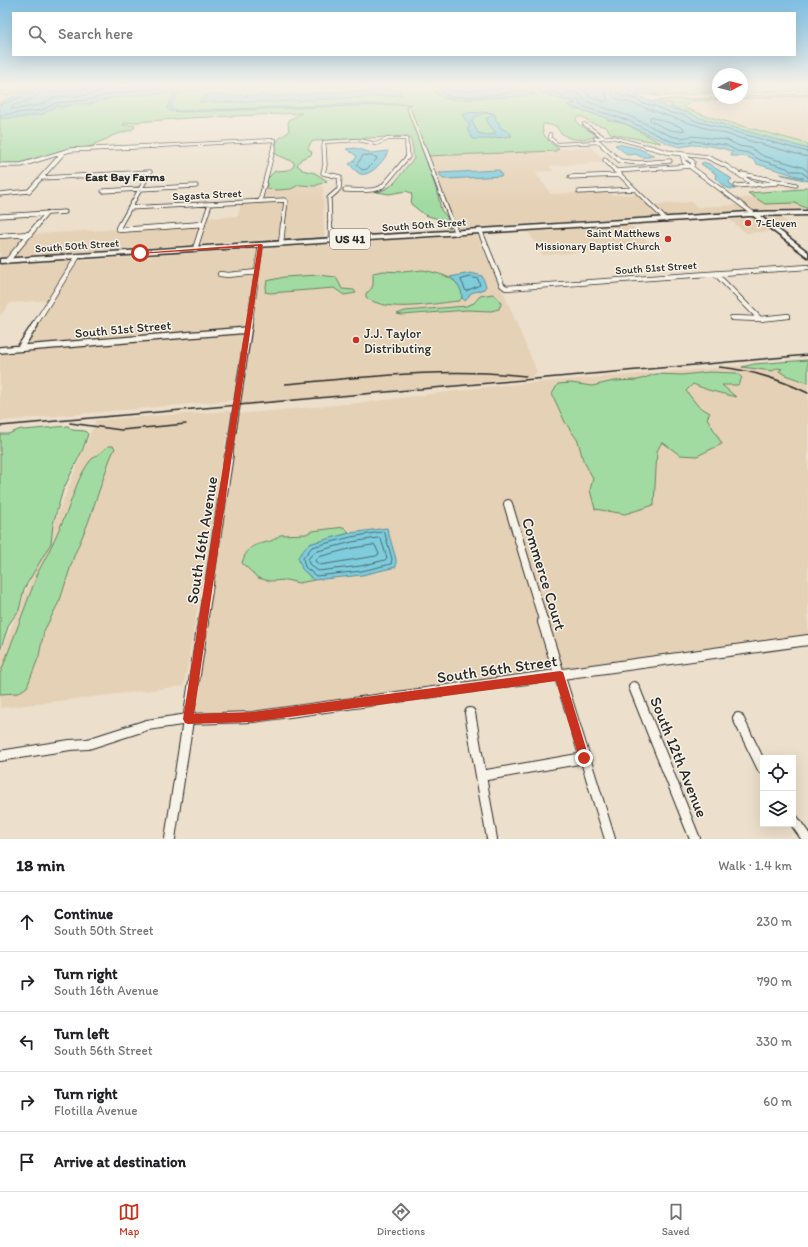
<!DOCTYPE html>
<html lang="en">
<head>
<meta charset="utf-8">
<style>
  :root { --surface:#fff; --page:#f6f6f6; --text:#202124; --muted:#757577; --line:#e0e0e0; --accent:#c8321e }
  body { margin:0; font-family:Itim,sans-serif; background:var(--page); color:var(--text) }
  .controls { position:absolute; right:12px; bottom:12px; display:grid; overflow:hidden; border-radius:0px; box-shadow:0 4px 16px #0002 }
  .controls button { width:36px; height:36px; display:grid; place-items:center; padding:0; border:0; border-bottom:1px solid var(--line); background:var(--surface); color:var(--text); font:20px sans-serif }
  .compass { position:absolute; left:712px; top:68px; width:36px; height:36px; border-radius:50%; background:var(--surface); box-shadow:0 4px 16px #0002; rotate:83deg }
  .stop { position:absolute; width:12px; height:12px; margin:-9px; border:3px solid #c8321e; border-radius:50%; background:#fff }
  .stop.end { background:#c8321e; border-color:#fff; box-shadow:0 1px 4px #0008 }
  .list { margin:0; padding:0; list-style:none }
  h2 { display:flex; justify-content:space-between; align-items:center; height:52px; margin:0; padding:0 16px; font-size:17px }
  h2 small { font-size:13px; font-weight:400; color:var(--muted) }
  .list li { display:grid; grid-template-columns:26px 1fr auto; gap:12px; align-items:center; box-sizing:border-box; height:60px; padding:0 16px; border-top:1px solid var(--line) }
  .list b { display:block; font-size:15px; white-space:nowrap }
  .list p { margin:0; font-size:13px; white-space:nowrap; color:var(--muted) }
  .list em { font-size:13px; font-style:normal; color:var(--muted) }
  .icon { flex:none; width:22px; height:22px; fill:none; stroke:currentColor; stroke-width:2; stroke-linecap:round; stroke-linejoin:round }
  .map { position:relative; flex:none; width:808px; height:839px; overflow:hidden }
  .search { position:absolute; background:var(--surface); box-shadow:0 4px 16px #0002; left:12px; right:12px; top:12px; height:44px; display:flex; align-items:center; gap:10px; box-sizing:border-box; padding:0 14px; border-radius:0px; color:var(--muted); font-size:15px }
  .sheet { height:352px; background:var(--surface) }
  nav { display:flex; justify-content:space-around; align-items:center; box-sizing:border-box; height:56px; border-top:1px solid var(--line); background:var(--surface); font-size:11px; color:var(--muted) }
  nav a { display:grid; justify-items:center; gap:2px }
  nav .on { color:var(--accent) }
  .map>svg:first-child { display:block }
  .built { fill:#e5d1b6 }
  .green { fill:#a1dba1; stroke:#668366 }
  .water { fill:#7eccdc; stroke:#5d8c95; fill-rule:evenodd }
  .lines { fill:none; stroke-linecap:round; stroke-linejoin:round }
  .shore { stroke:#4c6b72; stroke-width:1 }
  .street-far5-casing { stroke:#2b2b2b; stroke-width:4 }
  .street-far4-casing { stroke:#2b2b2b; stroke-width:5 }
  .street-far3-casing { stroke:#2b2b2b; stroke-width:6 }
  .street-far2-casing { stroke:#2b2b2b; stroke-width:8 }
  .street-far1-casing { stroke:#2b2b2b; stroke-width:10 }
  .street-casing { stroke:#2b2b2b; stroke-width:12 }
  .secondary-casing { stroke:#2b2b2b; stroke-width:3 }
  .primary-casing { stroke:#2b2b2b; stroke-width:3 }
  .street-far5 { stroke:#f7f3e8; stroke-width:2.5 }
  .street-far4 { stroke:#f7f3e8; stroke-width:3.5 }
  .street-far3 { stroke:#f7f3e8; stroke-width:4.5 }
  .street-far2 { stroke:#f7f3e8; stroke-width:5.5 }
  .street-far1 { stroke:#f7f3e8; stroke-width:8 }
  .street { stroke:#f7f3e8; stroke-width:10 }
  .secondary { fill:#f7f3e8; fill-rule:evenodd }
  .primary { fill:#f7f3e8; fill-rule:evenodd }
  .rail { stroke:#2b2b2b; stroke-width:1.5 }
  .route { fill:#c8321e }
  .poi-dot { fill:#c8321e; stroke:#f7f3e8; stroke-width:1.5 }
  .labels { text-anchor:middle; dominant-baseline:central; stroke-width:3; stroke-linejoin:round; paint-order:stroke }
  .far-street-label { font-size:11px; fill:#2b2b2b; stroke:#f7f3e8 }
  .far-poi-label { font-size:11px; fill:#2b2b2b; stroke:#f7f3e8; text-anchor:start }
  .far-neighbourhood-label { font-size:12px; font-weight:bold; fill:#2b2b2b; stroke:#f7f3e8 }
  .shield { fill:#f7f3e8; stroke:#686764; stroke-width:1 }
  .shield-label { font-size:12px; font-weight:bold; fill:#2b2b2b }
  .street-label { font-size:13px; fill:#2b2b2b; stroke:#f7f3e8 }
  .poi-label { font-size:13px; fill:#2b2b2b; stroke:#f7f3e8; text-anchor:start }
  .near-street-label { font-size:16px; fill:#2b2b2b; stroke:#f7f3e8 }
</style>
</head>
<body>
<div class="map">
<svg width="808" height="839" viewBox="0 0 808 839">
  <rect width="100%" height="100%" fill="#ecdfcb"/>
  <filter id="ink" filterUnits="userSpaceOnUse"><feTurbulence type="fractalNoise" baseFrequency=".025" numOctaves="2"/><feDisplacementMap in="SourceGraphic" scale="8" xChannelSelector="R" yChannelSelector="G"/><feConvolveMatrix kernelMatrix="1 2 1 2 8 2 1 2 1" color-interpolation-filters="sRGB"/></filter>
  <g filter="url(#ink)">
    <path class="built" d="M808,96v50l-113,-33 -8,-4 8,-9z
      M591,147l15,15 -57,4 5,5 -19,1 16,22 56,-3 5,4 26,-1 21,22 -203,12 -30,-72z
      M323,186l1,50 -324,21v-21l206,-12 2,-6 30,-2 3,-15 18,-2 2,-10z
      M757,197l38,5 10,6 -52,3 -16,-12z
      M692,202l5,5 42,-2 8,6 -83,5 -13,-11z
      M779,216l14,11 -20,1 -15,-11z
      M757,218l18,13 -29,2 -16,-13z
      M632,226l21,21 -110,8 -15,-23z
      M477,235l25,54 35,83 -5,5 -292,29 9,-73 13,-84z
      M257,249v21l-10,59 -224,18 25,-41 31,-45z
      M72,261l-24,39 -38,3 -10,13v-51z
      M247,330l-12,70 -235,21v-71z
      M799,361l9,9v269l-235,29 -318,45 -63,1 21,-127 7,-62 18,-111 132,-12 125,-16z
      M231,411l-47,275 -184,22v-53l96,-235z"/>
    <path class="green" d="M0,86h93l-65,4 -24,6 -4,-1z
      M181,86h347c11,4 22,10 33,13 6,2 10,0 16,4l-9,2 6,4 11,2 19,6 3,3 19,4 35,19 -50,-9 -5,-7 -15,-4 -8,-6h-6l-1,2 2,5 20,12c-17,5 -34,6 -42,-10l-13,-2c-3,11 7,19 16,25l-4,2 -129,5 -8,-21 20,60 3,15 6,7 3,10 -1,1 -4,-2 -3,-6 -17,-5 -14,-11 1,-7 -1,-4 -5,-2 -17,3 -12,-2c21,-5 22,-19 37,-33 -2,-7 1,-17 -7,-23l-93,5 -3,1 -3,7 4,3 -1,3 -10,4 -4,6 4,3 1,2 13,3 12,8 -12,5 -16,-1 -8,4 -14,1 -10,-1v-10l8,-8c7,-1 14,1 19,-5v-4l-19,-8c-1,-13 4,-16 14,-22l-1,-9 2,-4 12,-6 -114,5 -64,5 -1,2h11l1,2 -4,3 -20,6 -4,3 -13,5 1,1 -14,4 -10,-1 -50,16 -21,1v-23l2,-2 -1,-6h-1v-31z
      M615,86h103v8l-12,-1 -1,1 -48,2z
      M742,86h66v4l-66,3z
      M808,94v2h-10l-106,5 -8,7 22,8 95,26 7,2v5l-111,-32 -8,-4 -19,-6 2,-2 -5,-2 -3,1 -7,-3 17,-2 68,-1v-2z
      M804,187h4v22l-13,-6 -30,1 -17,-11 54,-4z
      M423,270c17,4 39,7 39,28l-3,3c-24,2 -73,13 -93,-4v-4c9,-4 7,-12 7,-20l10,-2 20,1z
      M318,275l18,2 6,12 12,1 2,3 -12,2 -10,-7 -64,5 -5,-1 2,-11 17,-4z
      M493,294l6,5 2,5 -2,5 -8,2 -24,-1 -65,5 -5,-1 8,-3 61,-5 8,-3 6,-7z
      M808,360v23l-23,-8 -6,-4 3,-2 -4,-1 -6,3 -30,-4 12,-3z
      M709,372l28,1 5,5 -4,7h-16l14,12 -28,-7 -15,-6 -7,7 12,15 12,7 -3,5 15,26 -25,12 -17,-1 -18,-13 -5,9 -3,54 -29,9 -30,-5 -5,-19 3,-12 -10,-18 -5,-19 -13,-19 -13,-28 6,-10 13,-1 21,3 22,-5 24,-1 18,-6 26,1z
      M68,426l4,4 13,1 3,3 -5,15 -20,41 -10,34 -2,19 -27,46 -5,21 -10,14 -9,27v-217h8l13,-5 3,1z
      M108,446h5l2,2 -5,11 -22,64 -14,33 -14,44 -16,31 -5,25 -12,31 -9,6 -18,1v-20l39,-104c11,-19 20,-41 29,-61 6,-16 11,-34 22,-48 5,-6 13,-9 18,-15z
      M344,527l6,6 -41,11 -7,25 12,11 -15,3 -13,-3 -16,1 -12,-3 -16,-15c8,-27 24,-14 38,-28l26,-1 6,-3z"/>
    <path class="water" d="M37,86h293l-139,4 -12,3 -8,12v3l6,3 183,-7h51l-227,8 -14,-1 -3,-3 8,-16 -65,6 -21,6h-15l-11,3 -6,-1 -14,8 -25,4h-18v-16l34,-14z
      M433,86h80l3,2 21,7 -81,5 -13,-2 -7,-5z
      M528,86h79l18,8 11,1 16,7 6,-2 -1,3 15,6 17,4 8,4 108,31 3,1v32l-25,-6 -3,-1 24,4 -47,-14c-6,-9 -16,-8 -26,-8l-1,-2 3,-2 -8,-3 -15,-3 -18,-1 -12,2 -11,-3 -43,-20 -58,-18v-1l8,-2c-5,-4 -9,-2 -15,-4 -11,-3 -22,-9 -33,-13z
      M609,86c24,0 86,-6 105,8l-33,-7 -30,8 -20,-3z
      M394,89h6l2,6 -128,7h-75l6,-6 4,-1 68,1z
      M482,112l12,1 2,3 -1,3 4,4 1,4 10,6 2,3 -25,3h-14l-6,-10 3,-3 -8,-11 5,-2zM484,113l9,1 -1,2 -6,2 4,8 6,7c-5,3 -12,2 -18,0l-5,-10 -2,-1 4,-5z
      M618,144l22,5 15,7c-7,1 -13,3 -19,-2l-8,1 -13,-10z
      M355,148l17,5 16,-2c-2,8 -18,26 -27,23 -5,-1 -8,-7 -12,-10l5,-3 3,-5 -11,-7z
      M703,162l6,2 23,15 -3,2 1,3 5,5c-8,1 -14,-5 -20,-11l1,-4 -15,-10z
      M499,170l3,6 -54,3h-5l-4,-6z
      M471,273l11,3 4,10 -2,3 -13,4 -6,8 -3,-3c0,-9 -4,-15 -12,-21z
      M387,528l9,31v8l-34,8 -48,5 -12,-11 -4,-12 11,-13 41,-11z"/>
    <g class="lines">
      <path class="shore" d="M44,86c-4,14 -20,15 -32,20l-1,2 6,1 23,-4 15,-8 33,-2 20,-6 33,-3
        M50,86v5l2,1 35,-3 11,-3
        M437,86l6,8 9,3h16l42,-4 2,-2 -1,-5
        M444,86l3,4 19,1 38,-3 2,-2
        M539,86l24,10 6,-1 8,3 4,8 46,14 43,21 10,2 13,-2 33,4 11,6 11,2 12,7 27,8 3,3h10l8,6
        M552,86l12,5 14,2 7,8 44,15 42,20 10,2 12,-2 34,4 12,6 12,2 12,8 39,11 6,4
        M575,86l9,4 5,6 16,6 2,-2 -2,-14
        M611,86l1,8c6,8 13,7 22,10 57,21 115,37 174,53
        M618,86l-2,2v4l8,5 10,1 8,5 13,3 16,7 13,2 12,6 112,31
        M624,86c17,6 30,4 47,0
        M0,105l35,-13 4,-3v-3
        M0,115l42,-5 14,-7 32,-3 21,-6 43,-5h25l13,-3
        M652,117c9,4 27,7 33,13 -12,4 -24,-4 -34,-9l-1,-3z
        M364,155l12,2 1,2 -10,10 -5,1 -5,-5z
        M471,277l7,2 2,6 -14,6 -5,-11z
        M383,532l2,2 7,25 -1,5 -29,7 -46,5 -11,-9 -2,-9 9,-11 39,-10z
        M379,538l2,1 6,19 -2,2 -24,6 -43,5 -9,-7 -1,-5 6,-7 38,-10z
        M375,545l4,9 -3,2 -56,9 -5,-4 3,-4 35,-9z"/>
      <defs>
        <path id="street-far5" d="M408,107l15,40
          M584,124l18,12
          M550,134v4l7,6 42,-2
          M137,147l138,-7 -2,7
          M324,147v-5l35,-2 17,4 12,-5h18l1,8
          M605,147l-10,-9 17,-1 37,10"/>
        <path id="street-far4" d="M324,146l1,19 -2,8 17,4 -1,12
          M423,146l30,79
          M603,146l17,15 18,2 32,-2
          M646,146l21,6 40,5 19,9 29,19
          M682,154l2,8 70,52
          M686,155l1,3 6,4 -1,4
          M605,160l61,60
          M0,165h21l49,-15 87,-4
          M615,171l77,-5
          M742,174l54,11
          M570,177l50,-2
          M42,178l108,-6
          M736,186l41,-3
          M345,190c10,0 26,2 35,-2 7,-4 20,-24 28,-31l-1,-11
          M103,191l93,-5
          M579,192l55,-3
          M0,194l29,-3 35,-39
          M260,201l14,-55
          M129,208l155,-8 2,1 -3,24
          M0,216l65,-4
          M37,225l10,-12
          M120,225l30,-53
          M190,225l13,-1
          M203,225l7,-21
          M330,225l-1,-27 8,-7"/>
        <path id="street-far3" d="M120,224l-2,4 2,2 83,-6
          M330,224v5l2,1v11
          M453,224l3,9
          M480,231l22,54 4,3 302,-21
          M0,236l29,-2
          M281,244l2,-20
          M195,249l8,-25
          M7,261l31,-37
          M220,274l8,1 29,-3
          M716,274l44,45
          M732,318l28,1 28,-3
          M34,326l44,-70
          M249,326l12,-81"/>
        <path id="street-far2" d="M20,348l15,-23
          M0,350l248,-20
          M229,456l20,-131"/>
        <path id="street-far1" d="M508,504l36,119
          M203,623l26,-168"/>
        <path id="street" d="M543,622l67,217
          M634,687l61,152
          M470,713l22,126
          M738,718l25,51
          M0,756l70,-11 18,-1 59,-19 41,-6 65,-2 555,-77
          M481,776l103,-18
          M793,819l14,20
          M170,839l33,-217"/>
        <path id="secondary" d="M752,213h4l52,39v5l-56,-42z"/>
        <path id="primary" d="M808,211v4l-59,1 -749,47v-4l749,-47z"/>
      </defs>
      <use href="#street-far5" class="street-far5-casing"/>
      <use href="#street-far4" class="street-far4-casing"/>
      <use href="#street-far3" class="street-far3-casing"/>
      <use href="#street-far2" class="street-far2-casing"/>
      <use href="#street-far1" class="street-far1-casing"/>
      <use href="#street" class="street-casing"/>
      <use href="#secondary" class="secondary-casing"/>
      <use href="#primary" class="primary-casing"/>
      <use href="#street-far5" class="street-far5"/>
      <use href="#street-far4" class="street-far4"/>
      <use href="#street-far3" class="street-far3"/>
      <use href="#street-far2" class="street-far2"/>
      <use href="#street-far1" class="street-far1"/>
      <use href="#street" class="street"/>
      <use href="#secondary" class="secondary"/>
      <use href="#primary" class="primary"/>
      <path class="rail" d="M719,367c32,3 60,12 89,26
        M285,384c81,-7 160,-17 241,-8
        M70,423l51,7 65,-6
        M0,426l808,-71"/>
    </g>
  </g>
  <linearGradient id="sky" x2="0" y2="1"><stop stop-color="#7dbee3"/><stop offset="0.42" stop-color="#f6f1e8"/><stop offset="1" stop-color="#f6f1e8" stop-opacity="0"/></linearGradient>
  <rect width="808" height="203" fill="url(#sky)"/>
  <path class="route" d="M261,244l2,1 -69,469 59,-2 307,-41 3,1 1,3 25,83 -1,4 -4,2 -4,-2 -1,-4 -23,-77 -303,41 -65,2 -3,-1 -2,-4 75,-473 -118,8 -2,-1z"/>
  <g class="poi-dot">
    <circle cx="748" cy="223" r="4"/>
    <circle cx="668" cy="239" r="4"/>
    <circle cx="356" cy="340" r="4"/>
  </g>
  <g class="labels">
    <g class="far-street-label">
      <text transform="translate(207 195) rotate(-3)">Sagasta Street</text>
      <text transform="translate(424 225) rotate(-4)">South 50th Street</text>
      <text transform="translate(77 246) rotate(-4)">South 50th Street</text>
      <text transform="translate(656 268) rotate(-4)">South 51st Street</text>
    </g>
    <g class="far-poi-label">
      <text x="756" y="223">7-Eleven</text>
      <text x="660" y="233" text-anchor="end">Saint Matthews<tspan x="660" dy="13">Missionary Baptist Church</tspan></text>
    </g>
    <g class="far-neighbourhood-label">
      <text x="125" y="177">East Bay Farms</text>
    </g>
    <rect class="shield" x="330" y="229" width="40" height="20" rx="3"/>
    <g class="shield-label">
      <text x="350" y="239">US 41</text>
    </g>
    <g class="street-label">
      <text transform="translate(123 329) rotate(-5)">South 51st Street</text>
    </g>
    <g class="poi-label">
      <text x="364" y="333">J.J. Taylor<tspan x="364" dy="15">Distributing</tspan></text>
    </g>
    <g class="near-street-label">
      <text transform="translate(202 540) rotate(-81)">South 16th Avenue</text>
      <text transform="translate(544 574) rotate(73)">Commerce Court</text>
      <text transform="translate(497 669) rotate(-8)">South 56th Street</text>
      <text transform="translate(679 757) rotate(68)">South 12th Avenue</text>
    </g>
  </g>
</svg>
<div class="controls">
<button><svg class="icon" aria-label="locate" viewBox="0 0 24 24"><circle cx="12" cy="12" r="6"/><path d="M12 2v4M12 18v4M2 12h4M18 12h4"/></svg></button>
<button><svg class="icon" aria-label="layers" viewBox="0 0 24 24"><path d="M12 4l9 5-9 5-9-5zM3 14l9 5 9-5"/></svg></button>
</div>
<svg class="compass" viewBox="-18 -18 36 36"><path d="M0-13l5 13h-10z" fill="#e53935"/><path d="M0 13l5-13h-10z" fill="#757577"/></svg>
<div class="stop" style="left:140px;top:253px"></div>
<div class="stop end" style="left:584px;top:758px"></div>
<div class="search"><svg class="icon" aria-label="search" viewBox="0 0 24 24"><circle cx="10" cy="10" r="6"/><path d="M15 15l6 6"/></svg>Search here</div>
</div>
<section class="sheet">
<h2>18 min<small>Walk · 1.4 km</small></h2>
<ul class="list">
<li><svg class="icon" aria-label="ahead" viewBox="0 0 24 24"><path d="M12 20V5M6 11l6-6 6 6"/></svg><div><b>Continue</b><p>South 50th Street</p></div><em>230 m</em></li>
<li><svg class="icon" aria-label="right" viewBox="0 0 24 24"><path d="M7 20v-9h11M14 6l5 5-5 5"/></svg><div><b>Turn right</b><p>South 16th Avenue</p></div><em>790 m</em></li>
<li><svg class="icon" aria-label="left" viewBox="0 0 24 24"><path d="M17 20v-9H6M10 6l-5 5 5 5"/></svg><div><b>Turn left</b><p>South 56th Street</p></div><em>330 m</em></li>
<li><svg class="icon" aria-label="right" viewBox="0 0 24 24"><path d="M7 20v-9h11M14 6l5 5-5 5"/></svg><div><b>Turn right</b><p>Flotilla Avenue</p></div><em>60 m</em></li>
<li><svg class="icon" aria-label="arrive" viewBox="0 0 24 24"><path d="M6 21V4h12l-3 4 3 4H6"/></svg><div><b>Arrive at destination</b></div></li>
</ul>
</section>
<nav>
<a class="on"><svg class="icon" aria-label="map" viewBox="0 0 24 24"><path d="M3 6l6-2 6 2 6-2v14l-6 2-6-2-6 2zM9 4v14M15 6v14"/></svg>Map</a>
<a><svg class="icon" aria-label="directions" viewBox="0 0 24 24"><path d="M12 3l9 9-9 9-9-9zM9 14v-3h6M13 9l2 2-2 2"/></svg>Directions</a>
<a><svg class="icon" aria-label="saved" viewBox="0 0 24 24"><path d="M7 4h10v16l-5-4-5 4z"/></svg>Saved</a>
</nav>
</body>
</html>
